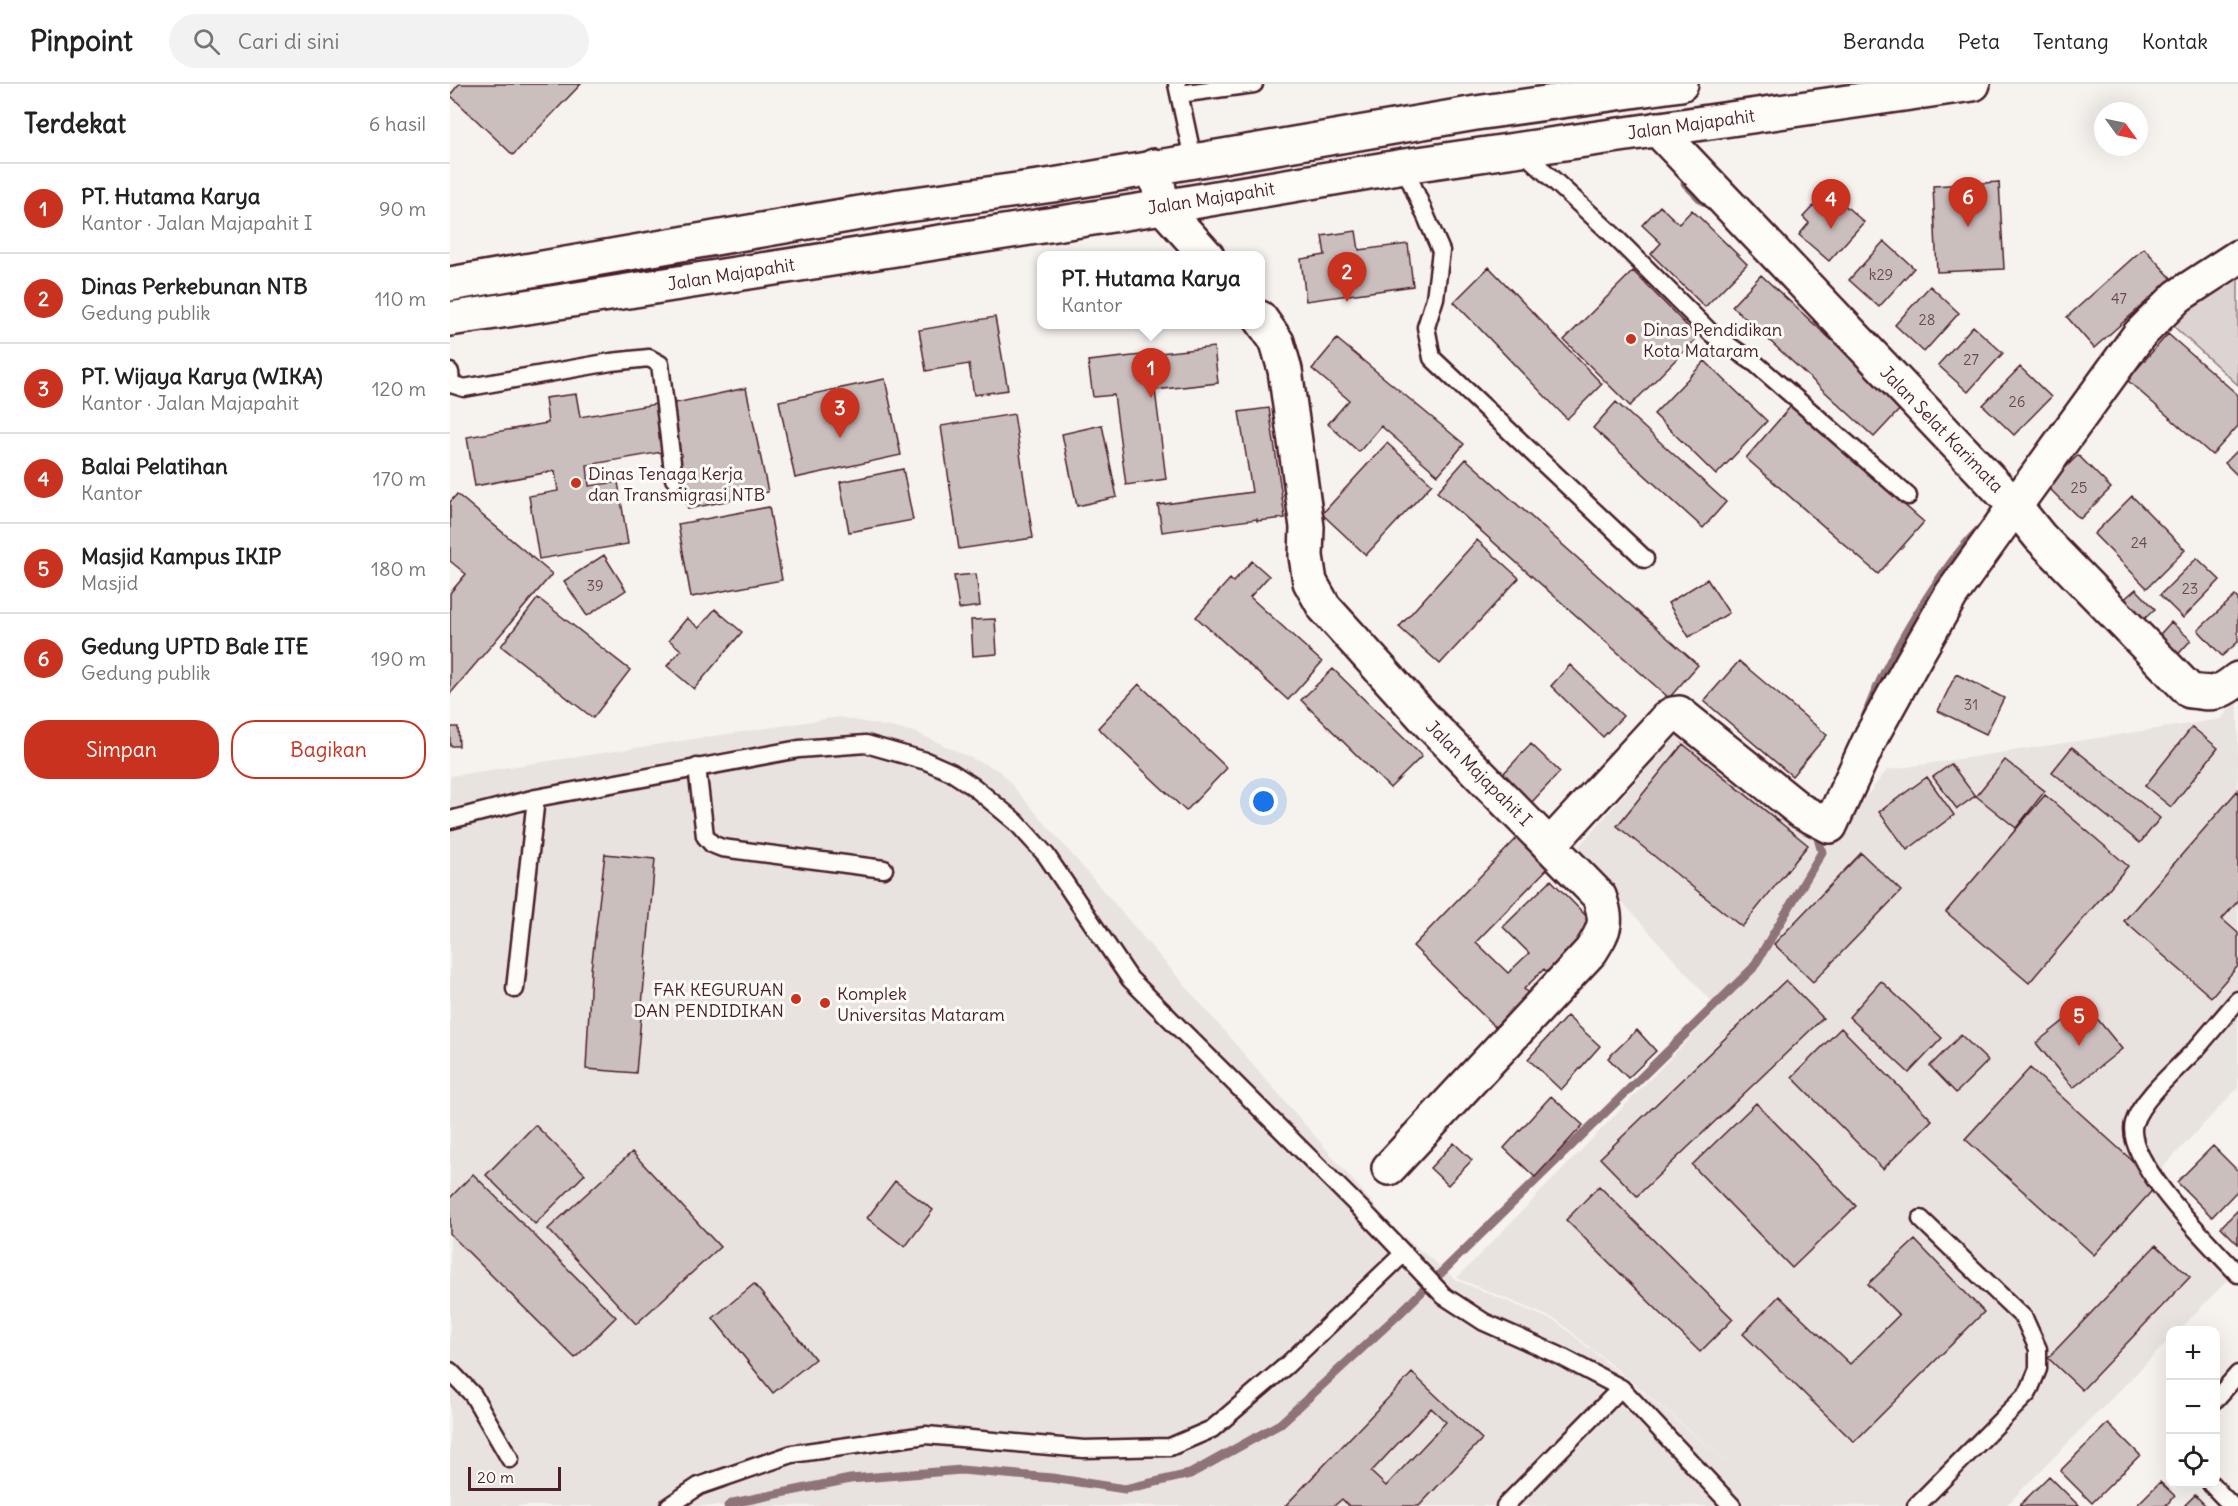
<!DOCTYPE html>
<html lang="id">
<head>
<meta charset="utf-8">
<style>
  :root { --surface:#fff; --page:#f2f2f2; --text:#222; --muted:#767676; --line:#e0e0e0; --accent:#c8321e }
  body { margin:0; font-family:Delius,sans-serif; background:var(--page); color:var(--text) }
  .controls { position:absolute; right:18px; bottom:18px; display:grid; overflow:hidden; border-radius:12px; box-shadow:0 6px 24px #0002 }
  .controls button { width:54px; height:54px; display:grid; place-items:center; padding:0; border:0; border-bottom:2px solid var(--line); background:var(--surface); color:var(--text); font:30px sans-serif }
  .compass { position:absolute; left:1644px; top:18px; width:54px; height:54px; border-radius:50%; background:var(--surface); box-shadow:0 6px 24px #0002; rotate:123deg }
  .scale { position:absolute; left:18px; bottom:15px; width:93px; box-sizing:border-box; padding-left:6px; border:3px solid #4a1f2b; border-top:0; font-size:16px; line-height:21px; white-space:nowrap; color:#4a1f2b; -webkit-text-stroke:4px #fdfcf7; paint-order:stroke }
  .you { position:absolute; left:814px; top:718px; width:21px; height:21px; margin:-15px; border:4px solid #fff; border-radius:50%; background:#1a73e8; box-shadow:0 0 0 9px #1a73e833 }
  .badge { display:grid; place-items:center; width:39px; height:39px; border-radius:50%; background:var(--accent); color:#fff; font-size:20px; font-weight:700 }
  .pin { position:absolute; translate:-50% -50px; filter:drop-shadow(0 2px 3px #0008) }
  .pin::after { content:''; position:absolute; top:32px; width:21px; height:18px; background:inherit; clip-path:polygon(0 0,100% 0,50% 100%) }
  .popup { position:absolute; left:587px; top:167px; width:228px; height:78px; box-sizing:border-box; display:grid; place-content:center; border-radius:12px; background:var(--surface); filter:drop-shadow(0 2px 4px #0005); font-size:20px; white-space:nowrap; color:var(--muted) }
  .popup b { font-size:22px; color:var(--text) }
  .popup::after { content:''; position:absolute; left:50%; top:100%; margin-left:-12px; border:12px solid transparent; border-top-color:var(--surface) }
  .list { margin:0; padding:0; list-style:none }
  h2 { display:flex; justify-content:space-between; align-items:center; height:78px; margin:0; padding:0 24px; font-size:26px }
  h2 small { font-size:20px; font-weight:400; color:var(--muted) }
  .list li { display:grid; grid-template-columns:39px 1fr auto; gap:18px; align-items:center; box-sizing:border-box; height:90px; padding:0 24px; border-top:2px solid var(--line) }
  .list b { display:block; font-size:22px; white-space:nowrap }
  .list p { margin:0; font-size:20px; white-space:nowrap; color:var(--muted) }
  .list em { font-size:20px; font-style:normal; color:var(--muted) }
  .actions { display:flex; gap:12px; padding:18px 24px }
  .actions a { flex:1; padding:14px 0; border:2px solid var(--accent); border-radius:24px; text-align:center; font-size:21px; color:var(--accent) }
  .actions .main { background:var(--accent); color:#fff }
  .icon { flex:none; width:33px; height:33px; fill:none; stroke:currentColor; stroke-width:2; stroke-linecap:round; stroke-linejoin:round }
  .map { position:relative; flex:none; width:1788px; height:1422px; overflow:hidden }
  header { display:flex; align-items:center; gap:36px; box-sizing:border-box; height:84px; padding:0 30px; background:var(--surface); border-bottom:2px solid var(--line) }
  header strong { font-size:28px }
  nav { display:flex; gap:33px; margin-inline-start:auto; font-size:21px }
  .search { width:420px; height:54px; background:var(--page); display:flex; align-items:center; gap:15px; box-sizing:border-box; padding:0 21px; border-radius:33px; color:var(--muted); font-size:22px }
  main { display:flex }
  aside { flex:1; background:var(--surface) }
  .map>svg:first-child { display:block }
  .built { fill:#e9e3e0 }
  .green { fill:#dcd4d2; stroke:#937a7e; stroke-width:1.5 }
  .lines { fill:none; stroke-linecap:round; stroke-linejoin:round }
  .stream { stroke:#8e7378; stroke-width:9 }
  .building { fill:#cbbfbe; stroke:#4a1f2b; stroke-width:1.5; fill-rule:evenodd }
  .lane-casing { stroke:#4a1f2b; stroke-width:21 }
  .street-casing { stroke:#4a1f2b; stroke-width:38 }
  .primary-casing { stroke:#4a1f2b; stroke-width:38 }
  .lane { stroke:#fdfcf7; stroke-width:16 }
  .street { stroke:#fdfcf7; stroke-width:33 }
  .primary { stroke:#fdfcf7; stroke-width:33 }
  .poi-dot { fill:#c8321e; stroke:#fdfcf7; stroke-width:2 }
  .labels { text-anchor:middle; dominant-baseline:central; stroke-width:6; stroke-linejoin:round; paint-order:stroke }
  .number-label { font-size:15px; fill:#6a4750 }
  .street-label { font-size:18px; fill:#4a1f2b; stroke:#fdfcf7 }
  .poi-label { font-size:18px; fill:#4a1f2b; stroke:#fdfcf7; text-anchor:start }
</style>
</head>
<body>
<header>
<strong>Pinpoint</strong>
<div class="search"><svg class="icon" aria-label="search" viewBox="0 0 24 24"><circle cx="10" cy="10" r="6"/><path d="M15 15l6 6"/></svg>Cari di sini</div>
<nav><a>Beranda</a><a>Peta</a><a>Tentang</a><a>Kontak</a></nav>
</header>
<main>
<aside>
<h2>Terdekat<small>6 hasil</small></h2>
<ul class="list">
<li><span class="badge">1</span><div><b>PT. Hutama Karya</b><p>Kantor · Jalan Majapahit I</p></div><em>90 m</em></li>
<li><span class="badge">2</span><div><b>Dinas Perkebunan NTB</b><p>Gedung publik</p></div><em>110 m</em></li>
<li><span class="badge">3</span><div><b>PT. Wijaya Karya (WIKA)</b><p>Kantor · Jalan Majapahit</p></div><em>120 m</em></li>
<li><span class="badge">4</span><div><b>Balai Pelatihan</b><p>Kantor</p></div><em>170 m</em></li>
<li><span class="badge">5</span><div><b>Masjid Kampus IKIP</b><p>Masjid</p></div><em>180 m</em></li>
<li><span class="badge">6</span><div><b>Gedung UPTD Bale ITE</b><p>Gedung publik</p></div><em>190 m</em></li>
</ul>
<div class="actions"><a class="main">Simpan</a><a>Bagikan</a></div>
</aside>
<div class="map">
<svg width="1788" height="1422" viewBox="0 0 1788 1422">
  <rect width="100%" height="100%" fill="#f6f3ef"/>
  <filter id="ink" filterUnits="userSpaceOnUse"><feTurbulence type="fractalNoise" baseFrequency=".0167" numOctaves="2"/><feDisplacementMap in="SourceGraphic" scale="12" xChannelSelector="R" yChannelSelector="G"/><feConvolveMatrix kernelMatrix="1 2 1 2 8 2 1 2 1" color-interpolation-filters="sRGB"/></filter>
  <g filter="url(#ink)">
    <path class="built" d="M1788,615v389l-89,94 82,95 -52,53h-9v9l-164,167h-1556v-730l389,-59 76,15 85,39 396,459 60,50 101,42 197,162 -197,-164 -100,-42 261,-269 -142,-159 105,-121 145,117 61,-76 334,-51z"/>
    <path class="green" d="M1788,192v109l-68,-62z"/>
    <g class="lines">
      <path class="stream" d="M1235,99l18,18
        M1416,631c19,-53 78,-154 119,-191
        M278,1422l5,-3 117,-24 111,-9 91,8 73,11 65,-15 90,-50 118,-109 355,-347 69,-116 -7,-24"/>
    </g>
    <path class="building" d="M9,0h122l-68,71 -63,-60z
      M1549,98l5,87 -67,3 -4,-86z
      M1384,112l30,26 -35,39 -30,-26 10,-12 -6,-6 15,-16 6,6z
      M1210,122l19,18 13,-14 55,54 -42,43 -54,-53 10,-11 -19,-18z
      M906,147l3,19 49,-6 5,42 -107,15 -5,-42 24,-4 -3,-19z
      M1434,157l30,27 -35,39 -30,-27z
      M1694,164l28,31 -78,69 -27,-31z
      M1039,183l113,117 -35,35 -113,-117z
      M1183,187l65,66 -68,69 -66,-66z
      M1311,191l142,131 -29,31 -142,-131z
      M1480,202l29,27 -35,39 -29,-27z
      M545,233l13,73 -34,5 -5,-31 -43,7 -7,-41z
      M1523,242l30,27 -35,39 -30,-27z
      M1718,250l70,61v31l-26,29 -85,-75z
      M887,255l127,105 -26,31 -57,-49 -22,26 -31,-28 21,-24 -37,-31z
      M764,263l4,36 -63,7 11,89 -40,6 -12,-90 -21,2 -5,-36z
      M1255,277l62,60 -51,54 -62,-61z
      M1570,283l31,30 -37,38 -31,-30z
      M435,295l16,76 -106,23 -16,-77z
      M296,304l22,104 -80,17 -22,-104z
      M126,310l4,23 81,-14 7,48 -81,14 2,21 29,-4 10,62 -89,15 -10,-63 29,-5 -3,-20 -80,15 -8,-49 81,-14 -3,-25z
      M1166,318l110,100 -23,26 -110,-100z
      M1341,322l133,116 -46,52 -132,-116z
      M819,324l16,110 -28,3v-2l-95,13 -4,-27 94,-13 -13,-80z
      M564,330l19,124 -74,11 -18,-123z
      M652,341l15,72 -40,9 -15,-72z
      M937,359l45,41 -66,71 -44,-41z
      M1788,366v26l-13,-13z
      M1628,371l33,33 -31,31 -33,-33z
      M1016,375l232,206 -29,33 -232,-206z
      M453,385l10,51 -64,12 -9,-50z
      M7,410l95,80 -102,120v-101l16,-19 -16,-13v-59z
      M1682,412l53,54 -38,38 -53,-54z
      M319,423l13,73 -91,17 -13,-73z
      M1027,456l42,38 -79,86 -41,-37z
      M154,471l22,35 -39,26 -23,-35z
      M1747,474l23,22 -37,38 -23,-23z
      M802,477l17,15 -19,21 72,65 -34,38 -92,-83 34,-38 3,3z
      M526,490l4,32 -21,3 -5,-33z
      M1257,495l22,34 -40,24 -21,-34z
      M1686,505l19,20 -22,20 -19,-21z
      M1785,512l3,3v43l-16,14 -24,-26z
      M88,514l92,72 -37,48 -92,-72z
      M265,525l27,23 -48,57 -27,-23 14,-16 -12,-10 18,-22 12,10z
      M545,535l2,35 -24,2 -2,-36z
      M1721,538l20,18 -18,20 -20,-18z
      M1289,577l88,74 -35,41 -88,-75z
      M1120,581l53,51 -20,21 -52,-51z
      M883,585l89,87 -32,32 -89,-88z
      M1506,590l48,24 -18,36 -48,-23z
      M689,600l88,84 -41,43 -88,-83z
      M0,643h8l1,19h-9z
      M1742,643l26,21 -47,59 -26,-21z
      M1081,660l29,28 -29,31 -29,-28z
      M1233,660l125,101 -66,82 -125,-101z
      M1622,663l88,71 -20,25 -88,-71z
      M1555,676l40,31 -29,37 -40,-32z
      M1501,680l24,32 -18,13 -24,-32z
      M1477,693l27,38 -47,35 -28,-38z
      M1788,706v111l-16,18 16,14v33l-27,31 -87,-76z
      M1595,711l83,71 -99,117 -83,-71z
      M1068,753l31,30 -73,75 32,31 21,-20 -26,-26 48,-47 44,45 -48,47 -3,-3 -20,20 4,4 -33,34 -82,-81z
      M1411,769l40,38 -88,91 -39,-38z
      M155,770l50,5 -19,214 -50,-4 5,-99z
      M1336,896l37,38 -186,178 -37,-38z
      M1431,897l61,57 -33,35 -60,-56z
      M1635,920l37,45 -49,39 -37,-45z
      M1117,932l33,30 -39,44 -33,-31z
      M1391,944l91,92 -49,49 -91,-92z
      M1187,946l19,21 -28,27 -20,-20z
      M1511,951l27,26 -32,32 -26,-27z
      M1580,984l128,116 -64,71 -129,-116z
      M1101,1012l32,29 -48,52 -31,-29z
      M1306,1019l100,103 -64,62 -100,-103z
      M85,1041l50,49 -50,50 -49,-49z
      M1004,1059l18,17 -24,25 -18,-17z
      M1763,1062l25,25v19l-26,27 -35,-35z
      M182,1068l88,95 -84,77 -88,-95z
      M23,1090l143,143 -41,41 -125,-124v-36z
      M445,1097l38,29 -28,37 -38,-29z
      M1149,1102l134,133 -33,33 -134,-132z
      M1788,1126v34l-17,-17z
      M1465,1156l69,72 -130,130 -111,-108 36,-38 71,68 49,-49 -31,-31z
      M1706,1161l34,32 -108,113 -34,-32z
      M304,1200l61,75 -42,34 -60,-75z
      M962,1289l70,66 -63,67h-70l-7,-7 -8,7h-49zM981,1324l15,14 -60,64 -15,-14z
      M1658,1339l32,32 -48,48 -32,-32z
      M1599,1392l30,30h-60z
      M1710,1398l15,14 -10,10h-29z
      M1745,1411l11,11h-22z"/>
    <g class="lines">
      <defs>
        <path id="lane" d="M727,0l16,75
          M729,10l75,-10
          M1071,66l92,85 99,99 44,30 152,132
          M954,82l37,85 -6,47 -9,29 6,31 213,201
          M0,288l1,12 13,4 147,-26 38,-4 11,6 14,115
          M247,683l8,69 7,8 10,4 162,21
          M0,736l86,-22 263,-49 67,-5 60,17 25,11 23,15 42,35 30,33 84,124 240,239 74,78 40,26 74,33 63,33 111,118
          M65,905l21,-191
          M1788,916c-14,16 -28,33 -42,49 -18,19 -54,49 -62,74 -11,37 78,123 104,151
          M0,1287l23,24 37,64
          M1766,1315l22,-25
          M1761,1400l21,22
          M219,1422l30,-20 93,-32 134,-19 158,14 86,-2 42,-18 75,-64 116,-111
          M1055,1422l116,-118
          M1466,1422l112,-113 10,-24v-20l-14,-31 -103,-99"/>
        <path id="street" d="M1207,45l358,377 25,31 150,154c24,3 28,4 48,-12
          M704,82l9,41 44,49
          M810,234l17,24 8,28 22,157 -1,29 4,26 14,25 105,116 170,173c9,26 7,31 -8,55l-202,217
          M1100,761l116,-126 6,-5 7,-1 122,98 29,15 42,-91 41,-74 38,-66 64,-89 124,-171 39,-39 60,-39"/>
        <path id="primary" d="M0,200l450,-78 153,-21 423,-72 205,-29
          M0,235l713,-112 241,-41 569,-82"/>
      </defs>
      <use href="#lane" class="lane-casing"/>
      <use href="#street" class="street-casing"/>
      <use href="#primary" class="primary-casing"/>
      <use href="#lane" class="lane"/>
      <use href="#street" class="street"/>
      <use href="#primary" class="primary"/>
    </g>
  </g>
  <g class="poi-dot">
    <circle cx="1181" cy="255" r="6"/>
    <circle cx="126" cy="399" r="6"/>
    <circle cx="346" cy="915" r="6"/>
    <circle cx="375" cy="919" r="6"/>
  </g>
  <g class="labels">
    <g class="number-label">
      <text x="1431" y="190">k29</text>
      <text x="1669" y="214">47</text>
      <text x="1477" y="235">28</text>
      <text x="1521" y="275">27</text>
      <text x="1567" y="317">26</text>
      <text x="1629" y="403">25</text>
      <text x="1689" y="458">24</text>
      <text x="145" y="501">39</text>
      <text x="1740" y="504">23</text>
      <text x="1521" y="620">31</text>
    </g>
    <g class="street-label">
      <text transform="translate(1241 40) rotate(-8)">Jalan Majapahit</text>
      <text transform="translate(761 114) rotate(-9)">Jalan Majapahit</text>
      <text transform="translate(281 190) rotate(-9)">Jalan Majapahit</text>
      <text transform="translate(1492 345) rotate(46)">Jalan Selat Karimata</text>
      <text transform="translate(1029 689) rotate(45)">Jalan Majapahit I</text>
    </g>
    <g class="poi-label">
      <text x="1193" y="245">Dinas Pendidikan<tspan x="1193" dy="21">Kota Mataram</tspan></text>
      <text x="138" y="389">Dinas Tenaga Kerja<tspan x="138" dy="21">dan Transmigrasi NTB</tspan></text>
      <text x="334" y="905" text-anchor="end">FAK KEGURUAN<tspan x="334" dy="21">DAN PENDIDIKAN</tspan></text>
      <text x="387" y="909">Komplek<tspan x="387" dy="21">Universitas Mataram</tspan></text>
    </g>
  </g>
</svg>
<div class="controls">
<button>+</button>
<button>−</button>
<button><svg class="icon" aria-label="locate" viewBox="0 0 24 24"><circle cx="12" cy="12" r="6"/><path d="M12 2v4M12 18v4M2 12h4M18 12h4"/></svg></button>
</div>
<svg class="compass" viewBox="-18 -18 36 36"><path d="M0-13l5 13h-10z" fill="#e53935"/><path d="M0 13l5-13h-10z" fill="#767676"/></svg>
<div class="scale">20 m</div>
<div class="you"></div>
<div class="pin badge" style="left:701px;top:314px">1</div>
<div class="popup"><b>PT. Hutama Karya</b>Kantor</div>
<div class="pin badge" style="left:897px;top:218px">2</div>
<div class="pin badge" style="left:390px;top:354px">3</div>
<div class="pin badge" style="left:1381px;top:145px">4</div>
<div class="pin badge" style="left:1629px;top:962px">5</div>
<div class="pin badge" style="left:1518px;top:143px">6</div>
</div>
</main>
</body>
</html>
